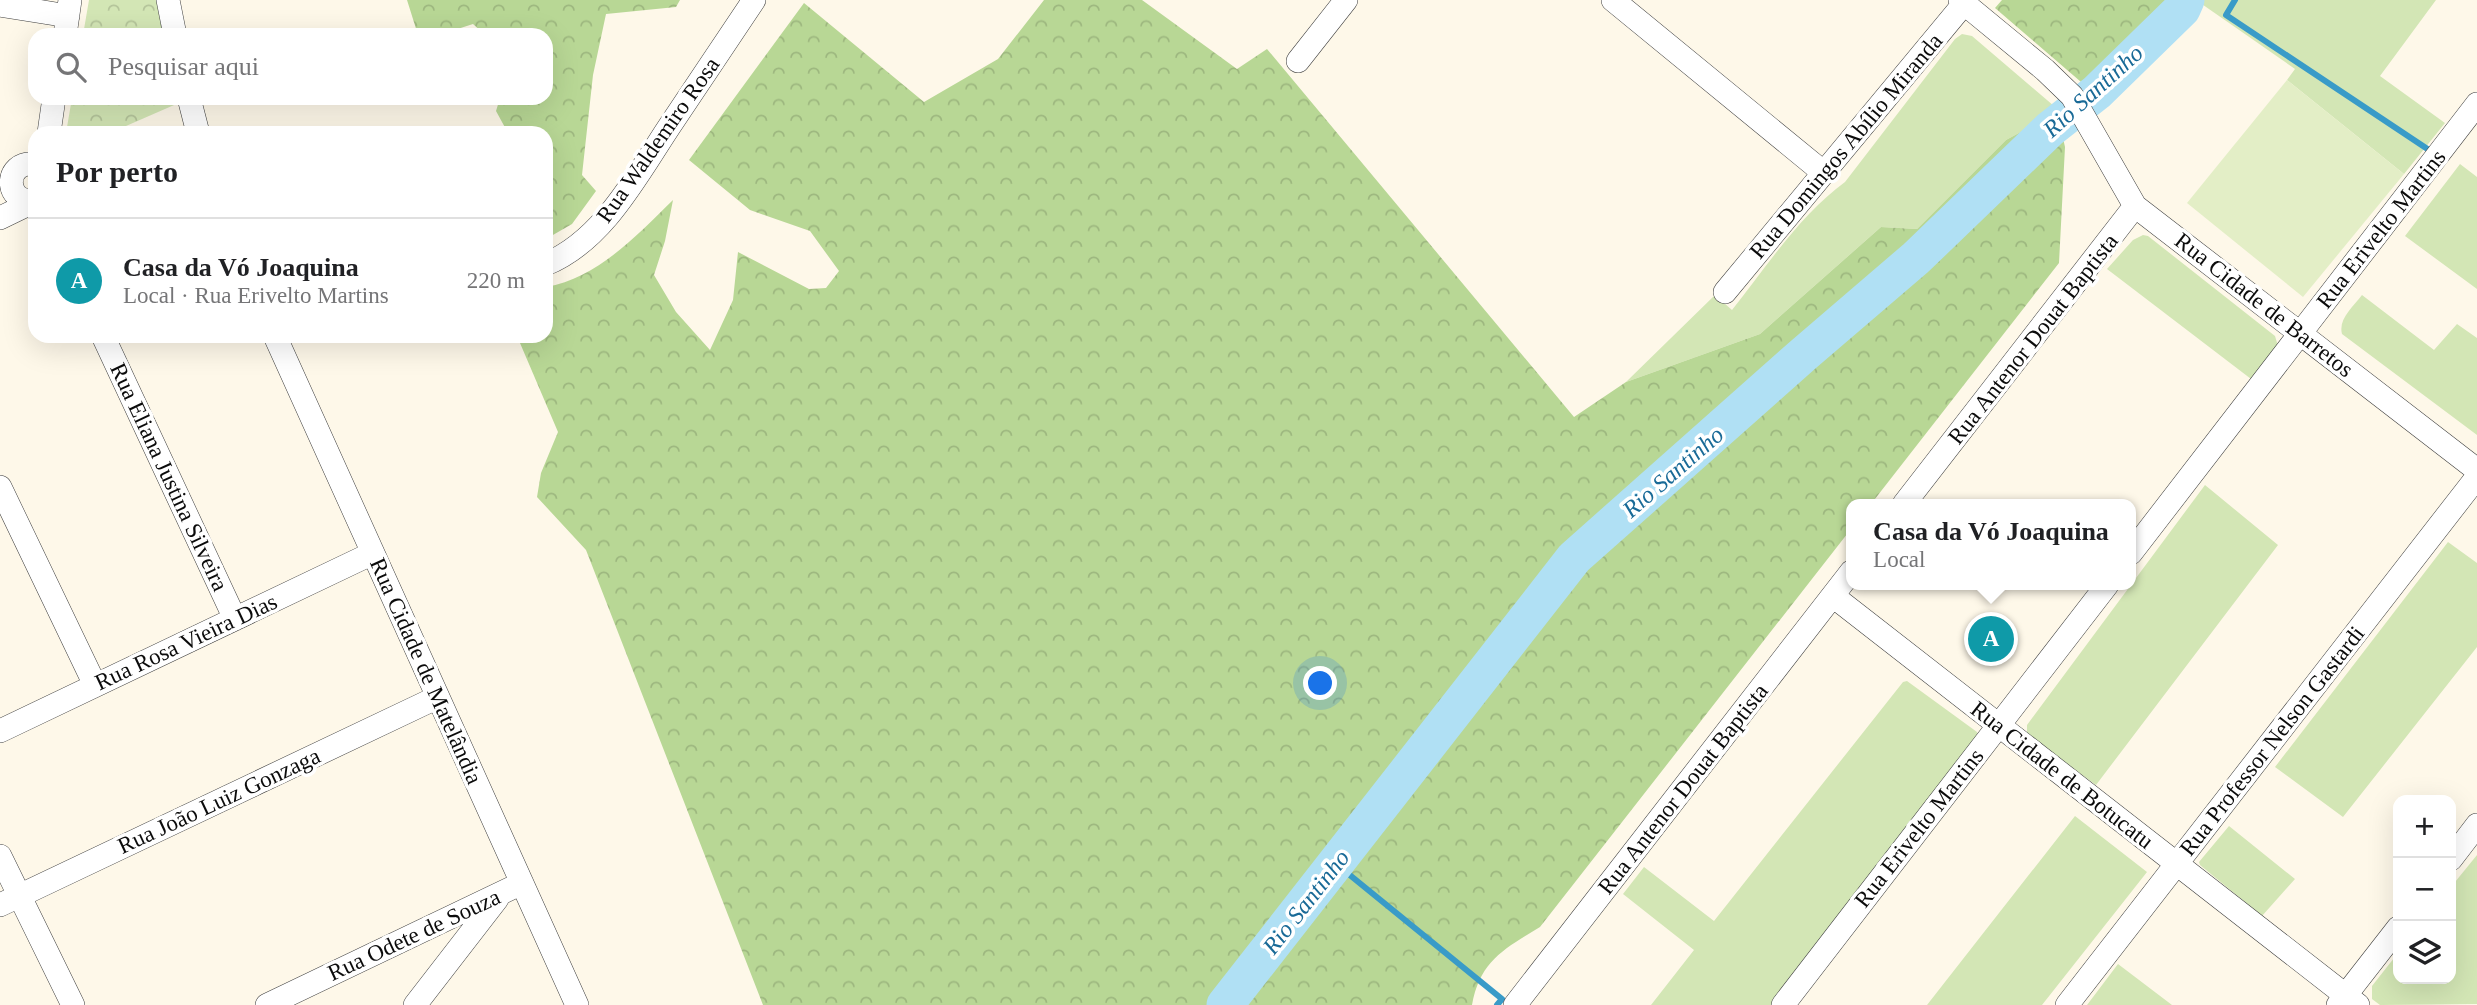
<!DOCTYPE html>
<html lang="pt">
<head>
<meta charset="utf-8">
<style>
  :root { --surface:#fff; --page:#f6f6f6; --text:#202124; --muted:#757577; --line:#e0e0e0; --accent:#ea580c }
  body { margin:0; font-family:Georgia,serif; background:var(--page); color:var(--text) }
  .controls { position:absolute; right:21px; bottom:21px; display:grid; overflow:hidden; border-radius:14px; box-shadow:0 7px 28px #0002 }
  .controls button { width:63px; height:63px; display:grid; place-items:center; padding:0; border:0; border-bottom:2px solid var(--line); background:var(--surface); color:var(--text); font:35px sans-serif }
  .you { position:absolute; left:1321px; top:684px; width:24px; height:24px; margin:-18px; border:5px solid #fff; border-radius:50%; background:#1a73e8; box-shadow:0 0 0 10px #1a73e833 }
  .badge { display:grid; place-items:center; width:46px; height:46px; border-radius:50%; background:var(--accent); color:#fff; font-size:23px; font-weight:700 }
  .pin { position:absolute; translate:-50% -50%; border:4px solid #fff; box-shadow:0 2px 7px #0006 }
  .popup { position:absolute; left:1846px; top:499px; width:290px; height:91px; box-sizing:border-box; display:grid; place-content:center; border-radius:14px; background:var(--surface); filter:drop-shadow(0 2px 5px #0005); font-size:23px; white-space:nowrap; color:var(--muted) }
  .popup b { font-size:26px; color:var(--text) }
  .popup::after { content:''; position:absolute; left:50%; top:100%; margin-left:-14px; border:14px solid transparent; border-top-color:var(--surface) }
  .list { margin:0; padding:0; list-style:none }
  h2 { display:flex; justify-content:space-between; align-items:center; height:91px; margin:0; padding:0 28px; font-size:30px }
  h2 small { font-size:23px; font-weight:400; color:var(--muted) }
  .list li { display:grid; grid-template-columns:46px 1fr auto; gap:21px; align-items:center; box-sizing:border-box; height:126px; padding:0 28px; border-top:2px solid var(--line) }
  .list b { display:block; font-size:26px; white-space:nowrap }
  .list p { margin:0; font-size:23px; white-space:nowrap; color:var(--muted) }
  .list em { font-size:23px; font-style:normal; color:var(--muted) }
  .icon { flex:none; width:38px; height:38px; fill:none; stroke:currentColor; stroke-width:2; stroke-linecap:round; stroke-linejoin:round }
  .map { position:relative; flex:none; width:2477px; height:1005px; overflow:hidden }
  .search { position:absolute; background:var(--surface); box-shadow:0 7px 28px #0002; left:28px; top:28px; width:525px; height:77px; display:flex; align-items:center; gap:18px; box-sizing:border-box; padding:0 24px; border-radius:21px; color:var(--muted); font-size:26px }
  .panel { position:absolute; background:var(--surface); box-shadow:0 7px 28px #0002; left:28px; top:126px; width:525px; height:217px; border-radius:21px }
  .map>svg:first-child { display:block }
  .grass { fill:#d3e6b5 }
  .forest { fill:url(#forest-crowns) }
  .park { fill:url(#park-crowns) }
  .pitch { fill:#e3eec6 }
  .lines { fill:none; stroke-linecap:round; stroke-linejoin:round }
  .stream { stroke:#399bc8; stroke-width:6 }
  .river { stroke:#b0e0f4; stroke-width:37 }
  .minor-casing { stroke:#3e3e3e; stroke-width:24 }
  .minor { stroke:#fff; stroke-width:23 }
  .labels { text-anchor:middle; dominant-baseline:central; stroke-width:7; stroke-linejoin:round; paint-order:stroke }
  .street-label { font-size:23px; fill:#0b0b0b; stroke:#fff }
  .water-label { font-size:24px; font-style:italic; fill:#196a97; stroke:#fff }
</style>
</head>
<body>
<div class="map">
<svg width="2477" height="1005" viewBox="0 0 2477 1005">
  <defs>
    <pattern id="forest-crowns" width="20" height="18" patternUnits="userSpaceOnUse" patternTransform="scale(1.75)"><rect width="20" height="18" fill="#b8d795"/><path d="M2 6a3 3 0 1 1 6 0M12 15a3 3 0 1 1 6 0" fill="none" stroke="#9db77f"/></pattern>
    <pattern id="park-crowns" width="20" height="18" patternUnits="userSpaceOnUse" patternTransform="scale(1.75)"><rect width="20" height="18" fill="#d3e6b5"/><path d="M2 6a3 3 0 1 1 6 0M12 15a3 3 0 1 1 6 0" fill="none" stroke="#b4c49a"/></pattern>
  </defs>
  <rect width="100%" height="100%" fill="#fef8e9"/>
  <path class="grass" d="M2196,0h240l-56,76 65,47 -41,51 -117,-94 8,-11z
    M1962,34l10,2 82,70 3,6 -51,28 -89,89 -36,-2 -121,107 -134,48 89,-87 17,15c35,-44 68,-95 113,-128l110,-143z
    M2460,164l17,13v112l-72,-53z
    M2143,235l5,1 127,100 3,10 -23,36 -148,-113 26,-29z
    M2362,295l72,55 23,-26 20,14v97l-135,-101c-4,-15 11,-27 20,-39z
    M2205,485l73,60 -182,240 -69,-50v-10z
    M2448,542l29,21v84l-134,170 -68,-50z
    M1907,681l70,51 2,7 -208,266h-120l43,-55 -71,-56 21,-27 70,54 189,-239z
    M2075,816l72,56 -105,133h-115z
    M2229,826l66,53 -33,37 -62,-51 -1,-3z
    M2477,855v149l-97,1 -8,-6v-13l26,-33v26h53v-92z
    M2118,964l54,41h-85z"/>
  <path class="forest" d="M407,0h273l-4,7 -70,7 -13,61 -11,100 14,16 -24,33 -26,15v-106h-38l-12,-22 4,-13h46v-63h-61l-12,-11 -34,11h-21z
    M1044,0h98l95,69 30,-20 307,368 52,-35 134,-48 121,-107 36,2 89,-89 51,-28 8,35 -6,116 -188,241h-20v25l-311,398c-36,22 -60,34 -68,78h-709l-177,-455 -49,-53 4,-24 17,-41 -41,-96h29v-49c52,-9 91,-52 127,-87l-8,41 -11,34 22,37 34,38 23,-50 5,-48 71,37 17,-1 13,-17 -29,-40 -60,-21 -61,-50 115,-157 120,99 74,-43z
    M2002,0h174l-88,88 -93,-80z"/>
  <path class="park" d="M89,0h68l8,35h-82z
    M72,98h108l1,4 -71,31h-44z"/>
  <path class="pitch" d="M2287,80l117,94 -101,123 -116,-94z"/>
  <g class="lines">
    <path class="stream" d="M2235,0l-9,15 203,135
      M1335,863l167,136 -5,6"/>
    <path class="river" d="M1225,1005l349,-447 230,-204 112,-96 134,-129 47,-37 85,-83 4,-9"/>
    <defs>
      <path id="minor" d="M168,0l7,35
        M1613,0l211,173
        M1960,0l85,70 27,26 63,110 342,264
        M0,5l68,11
        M65,35l5,-35
        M1298,61l48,-61
        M189,98l9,35
        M49,133l5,-35
        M35,164c-31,-4 -32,40 0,37
        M0,218l35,-17
        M546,264c59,-24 93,-93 127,-143 27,-40 54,-81 81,-121
        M1725,292l242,-292
        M103,336l132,283
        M275,336l302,669
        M0,487l95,198
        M1904,504l231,-298
        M2131,553l346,-449
        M1833,596l525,409
        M0,731l373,-178
        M0,856l73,149
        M2451,859l26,-34
        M0,905l438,-208
        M267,1005l255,-122
        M415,1005l82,-106
        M1515,1005l336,-433
        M1783,1005l324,-420
        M2067,1005l410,-528
        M2338,1005l60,-77"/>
    </defs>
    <use href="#minor" class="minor-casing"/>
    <use href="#minor" class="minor"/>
  </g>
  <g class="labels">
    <g class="street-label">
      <text transform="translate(658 140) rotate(-55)">Rua Waldemiro Rosa</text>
      <text transform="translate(1846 146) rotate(-50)">Rua Domingos Abílio Miranda</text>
      <text transform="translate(2381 229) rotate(-52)">Rua Erivelto Martins</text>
      <text transform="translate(2264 305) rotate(38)">Rua Cidade de Barretos</text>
      <text transform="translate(2033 339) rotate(-52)">Rua Antenor Douat Baptista</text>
      <text transform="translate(169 477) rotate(65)">Rua Eliana Justina Silveira</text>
      <text transform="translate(186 642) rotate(-25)">Rua Rosa Vieira Dias</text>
      <text transform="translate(426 671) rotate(66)">Rua Cidade de Matelândia</text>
      <text transform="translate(2272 741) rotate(-52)">Rua Professor Nelson Gastardi</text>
      <text transform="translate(2062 775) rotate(38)">Rua Cidade de Botucatu</text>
      <text transform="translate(1683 789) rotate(-52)">Rua Antenor Douat Baptista</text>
      <text transform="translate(219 801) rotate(-25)">Rua João Luiz Gonzaga</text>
      <text transform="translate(1919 828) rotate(-52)">Rua Erivelto Martins</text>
      <text transform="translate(414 935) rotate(-25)">Rua Odete de Souza</text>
    </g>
    <g class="water-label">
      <text transform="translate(2093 91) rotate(-42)">Rio Santinho</text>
      <text transform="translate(1673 472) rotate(-41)">Rio Santinho</text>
      <text transform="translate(1306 902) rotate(-52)">Rio Santinho</text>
    </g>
  </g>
</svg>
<div class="controls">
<button>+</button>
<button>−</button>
<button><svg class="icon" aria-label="layers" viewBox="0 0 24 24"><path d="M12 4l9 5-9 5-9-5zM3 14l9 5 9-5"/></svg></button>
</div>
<div class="you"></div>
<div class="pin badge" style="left:1991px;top:639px;background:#0f9aa8">A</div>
<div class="popup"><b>Casa da Vó Joaquina</b>Local</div>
<div class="search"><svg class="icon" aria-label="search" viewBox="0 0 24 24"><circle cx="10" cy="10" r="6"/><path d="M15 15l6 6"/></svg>Pesquisar aqui</div>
<section class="panel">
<h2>Por perto<small></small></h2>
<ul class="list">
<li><span class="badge" style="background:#0f9aa8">A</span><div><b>Casa da Vó Joaquina</b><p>Local · Rua Erivelto Martins</p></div><em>220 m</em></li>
</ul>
</section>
</div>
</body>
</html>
